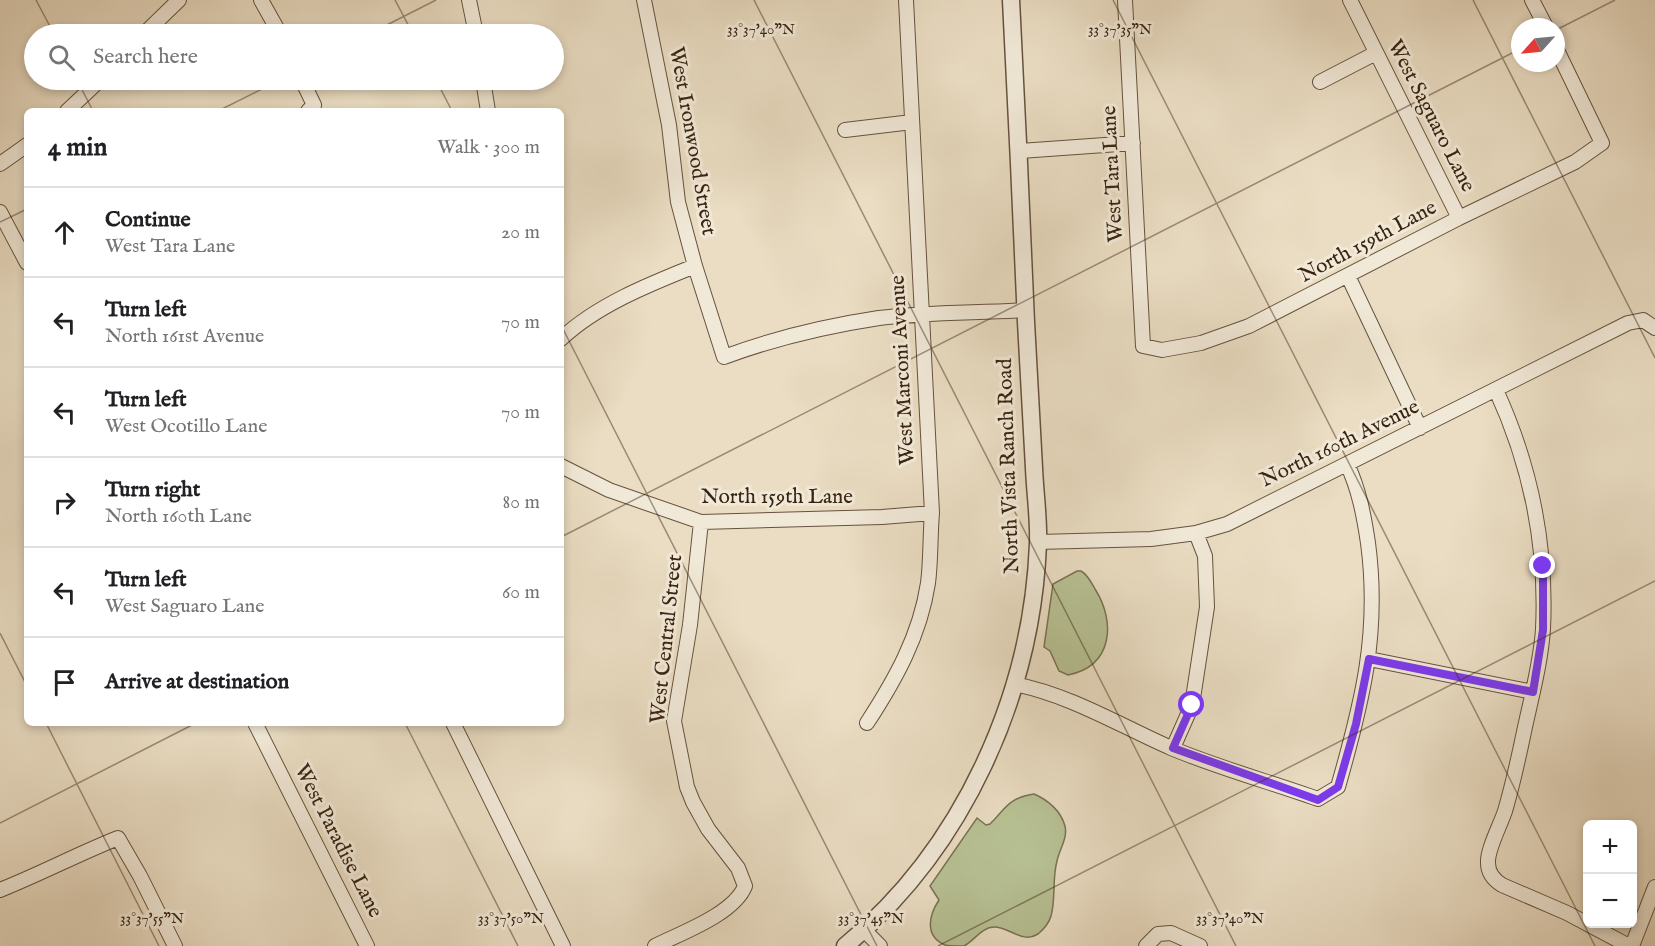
<!DOCTYPE html>
<html lang="en">
<head>
<meta charset="utf-8">
<style>
  :root { --surface:#fff; --page:#f6f6f6; --text:#202124; --muted:#757577; --line:#e0e0e0 }
  body { margin:0; font-family:"IM FELL English",serif; background:var(--page); color:var(--text) }
  .controls { position:absolute; right:18px; bottom:18px; display:grid; overflow:hidden; border-radius:9px; box-shadow:0 3px 9px #0003 }
  .controls button { width:54px; height:54px; display:grid; place-items:center; padding:0; border:0; border-bottom:2px solid var(--line); background:var(--surface); color:var(--text); font:30px sans-serif }
  .compass { position:absolute; left:1511px; top:18px; width:54px; height:54px; border-radius:50%; background:var(--surface); box-shadow:0 3px 9px #0003; rotate:243deg }
  .stop { position:absolute; width:18px; height:18px; margin:-14px; border:4px solid #7c3aed; border-radius:50%; background:#fff }
  .stop.end { background:#7c3aed; border-color:#fff; box-shadow:0 2px 6px #0008 }
  .list { margin:0; padding:0; list-style:none }
  h2 { display:flex; justify-content:space-between; align-items:center; height:78px; margin:0; padding:0 24px; font-size:26px }
  h2 small { font-size:20px; font-weight:400; color:var(--muted) }
  .list li { display:grid; grid-template-columns:39px 1fr auto; gap:18px; align-items:center; box-sizing:border-box; height:90px; padding:0 24px; border-top:2px solid var(--line) }
  .list b { display:block; font-size:22px; white-space:nowrap }
  .list p { margin:0; font-size:20px; white-space:nowrap; color:var(--muted) }
  .list em { font-size:20px; font-style:normal; color:var(--muted) }
  .icon { flex:none; width:33px; height:33px; fill:none; stroke:currentColor; stroke-width:2; stroke-linecap:round; stroke-linejoin:round }
  .map { position:relative; flex:none; width:1655px; height:946px; overflow:hidden }
  .search { position:absolute; background:var(--surface); box-shadow:0 3px 9px #0003; left:24px; top:24px; width:540px; height:66px; display:flex; align-items:center; gap:15px; box-sizing:border-box; padding:0 21px; border-radius:33px; color:var(--muted); font-size:22px }
  .panel { position:absolute; background:var(--surface); box-shadow:0 3px 9px #0003; left:24px; top:108px; width:540px; height:618px; border-radius:9px }
  .map>svg:first-child { display:block }
  .green { fill:#b7c194; stroke:#787252; stroke-width:1.5 }
  .lines { fill:none; stroke-linecap:round; stroke-linejoin:round }
  .minor-casing { stroke:#66523e; stroke-width:16 }
  .tertiary-casing { stroke:#66523e; stroke-width:19 }
  .minor { stroke:#f1e9d8; stroke-width:14 }
  .tertiary { stroke:#f1e9d8; stroke-width:16 }
  .route { stroke:#7c3aed; stroke-width:8 }
  .ticks { fill:none; stroke:#3a2411; stroke-width:1.5; stroke-opacity:0.45 }
  .labels { text-anchor:middle; dominant-baseline:central; stroke-width:6; stroke-linejoin:round; paint-order:stroke }
  .street-label { font-size:21px; fill:#3a2411; stroke:#f1e9d8 }
  .ticks-label { font-size:15px; text-anchor:middle; fill:#3a2411; stroke:#f1e9d8; stroke-width:6; stroke-linejoin:round; paint-order:stroke }
</style>
</head>
<body>
<div class="map">
<svg width="1655" height="946" viewBox="0 0 1655 946">
  <rect width="100%" height="100%" fill="#eaddc3"/>
  <filter id="stains"><feTurbulence type="fractalNoise" baseFrequency=".00333" numOctaves="4"/><feColorMatrix values="0 0 0 0 .2 0 0 0 0 .09 0 0 0 0 .02 0 0 0 .5 -.17"/></filter>
  <radialGradient id="worn" r=".72"><stop offset=".6" stop-color="#630" stop-opacity="0"/><stop offset="1" stop-color="#630" stop-opacity=".3"/></radialGradient>
  <path class="green" d="M1077,571h4c7,4 10,11 14,18 21,33 18,77 -27,86l-9,-4 -9,-20 -6,-4 9,-63z
    M1034,794c14,6 27,17 31,32 3,12 -6,24 -8,35 -5,18 -1,37 -6,55 -2,7 -7,13 -13,18 -16,10 -28,-7 -44,-7 -12,0 -20,14 -30,19 -6,0 -14,0 -19,-1 -21,-9 -16,-30 -6,-45l-9,-14 47,-68 9,7 4,-1c16,-16 18,-26 44,-30z"/>
  <g class="lines">
    <defs>
      <path id="minor" d="M261,0l19,34
        M469,0l7,34
        M644,0l25,125 9,77 17,64 29,91c51,-19 102,-31 155,-39 48,-6 98,-5 147,-8
        M1125,0l18,346 19,4 39,-7 48,-17 210,-108 116,-56 27,-19 -46,-95
        M1350,0l109,218
        M1532,0l14,27
        M144,34l35,-34
        M302,80l12,25 -6,6
        M483,80l5,31
        M1320,82l56,-29
        M67,111l33,-31
        M845,130l67,-8
        M1020,151l113,-8
        M0,164l27,-19
        M0,212l27,51
        M1348,276l72,152
        M561,339c36,-34 89,-55 134,-73
        M1496,390c34,74 51,156 47,239 -2,32 -11,66 -18,98 -6,29 -12,57 -20,84 -5,15 -18,39 -17,52 0,10 6,17 14,22l65,28 62,33
        M561,466l48,24 92,32 181,-5 50,-4
        M1038,542l113,-3 45,-6 31,-9 401,-201 15,-3 12,8
        M1369,659l164,33
        M1014,684c56,11 105,41 157,64 48,20 99,34 147,51l20,-12c24,-84 42,-154 30,-244 -4,-27 -9,-54 -21,-79
        M255,723l112,223
        M453,723l110,223
        M867,723c28,-43 53,-87 61,-140 3,-23 2,-47 4,-70l-26,-513
        M1173,748l19,-43 15,-98 -2,-51 -9,-23
        M0,890c40,-16 78,-36 118,-52l22,38 35,70
        M864,930l16,16
        M655,946c26,-13 79,-32 90,-60l-7,-18 -30,-39 -15,-27 -6,-15 -13,-66 16,-96 11,-103
        M1146,946l12,-12 13,-1 29,13
        M1632,946l23,-59"/>
      <path id="tertiary" d="M845,946c118,-97 187,-251 193,-402 1,-25 -3,-51 -4,-76 -3,-48 -5,-97 -8,-146 -5,-107 -9,-215 -15,-322"/>
    </defs>
    <use href="#minor" class="minor-casing"/>
    <use href="#tertiary" class="tertiary-casing"/>
    <use href="#minor" class="minor"/>
    <use href="#tertiary" class="tertiary"/>
  </g>
  <g class="lines">
    <path class="route" d="M1192,705l-19,43 145,52 20,-13 18,-63 13,-65 164,33 10,-62v-64"/>
  </g>
  <path class="ticks" d="M36,0l18,34M395,0l18,34M754,0l482,946M1113,0l482,946M1473,0l182,358M1556,30l59,-30M369,34l67,-34M77,80l16,31M436,80l16,31M218,111l62,-31M0,222l27,-13M561,325l316,621M561,537l959,-488M0,633l27,53M46,723l113,223M405,723l113,223M0,823l196,-100M938,946l717,-365"/>
  <g class="labels">
    <g class="street-label">
      <text transform="translate(1431 116) rotate(63)">West Saguaro Lane</text>
      <text transform="translate(692 141) rotate(80)">West Ironwood Street</text>
      <text transform="translate(1113 174) rotate(-93)">West Tara Lane</text>
      <text transform="translate(1368 242) rotate(-28)">North 159th Lane</text>
      <text transform="translate(903 370) rotate(-93)">West Marconi Avenue</text>
      <text transform="translate(1340 444) rotate(-26)">North 160th Avenue</text>
      <text transform="translate(1009 466) rotate(-92)">North Vista Ranch Road</text>
      <text x="777" y="497">North 159th Lane</text>
      <text transform="translate(667 639) rotate(-84)">West Central Street</text>
      <text transform="translate(338 841) rotate(63)">West Paradise Lane</text>
    </g>
  </g>
  <g class="ticks-label">
    <text x="761" y="34">33°37'40"N</text>
    <text x="1120" y="34">33°37'35"N</text>
    <text x="152" y="923">33°37'55"N</text>
    <text x="511" y="923">33°37'50"N</text>
    <text x="871" y="923">33°37'45"N</text>
    <text x="1230" y="923">33°37'40"N</text>
  </g>
  <rect width="100%" height="100%" filter="url(#stains)"/>
  <rect width="100%" height="100%" fill="url(#worn)"/>
</svg>
<div class="controls">
<button>+</button>
<button>−</button>
</div>
<svg class="compass" viewBox="-18 -18 36 36"><path d="M0-13l5 13h-10z" fill="#e53935"/><path d="M0 13l5-13h-10z" fill="#757577"/></svg>
<div class="stop" style="left:1192px;top:705px"></div>
<div class="stop end" style="left:1543px;top:566px"></div>
<div class="search"><svg class="icon" aria-label="search" viewBox="0 0 24 24"><circle cx="10" cy="10" r="6"/><path d="M15 15l6 6"/></svg>Search here</div>
<section class="panel">
<h2>4 min<small>Walk · 300 m</small></h2>
<ul class="list">
<li><svg class="icon" aria-label="ahead" viewBox="0 0 24 24"><path d="M12 20V5M6 11l6-6 6 6"/></svg><div><b>Continue</b><p>West Tara Lane</p></div><em>20 m</em></li>
<li><svg class="icon" aria-label="left" viewBox="0 0 24 24"><path d="M17 20v-9H6M10 6l-5 5 5 5"/></svg><div><b>Turn left</b><p>North 161st Avenue</p></div><em>70 m</em></li>
<li><svg class="icon" aria-label="left" viewBox="0 0 24 24"><path d="M17 20v-9H6M10 6l-5 5 5 5"/></svg><div><b>Turn left</b><p>West Ocotillo Lane</p></div><em>70 m</em></li>
<li><svg class="icon" aria-label="right" viewBox="0 0 24 24"><path d="M7 20v-9h11M14 6l5 5-5 5"/></svg><div><b>Turn right</b><p>North 160th Lane</p></div><em>80 m</em></li>
<li><svg class="icon" aria-label="left" viewBox="0 0 24 24"><path d="M17 20v-9H6M10 6l-5 5 5 5"/></svg><div><b>Turn left</b><p>West Saguaro Lane</p></div><em>60 m</em></li>
<li><svg class="icon" aria-label="arrive" viewBox="0 0 24 24"><path d="M6 21V4h12l-3 4 3 4H6"/></svg><div><b>Arrive at destination</b></div></li>
</ul>
</section>
</div>
</body>
</html>
